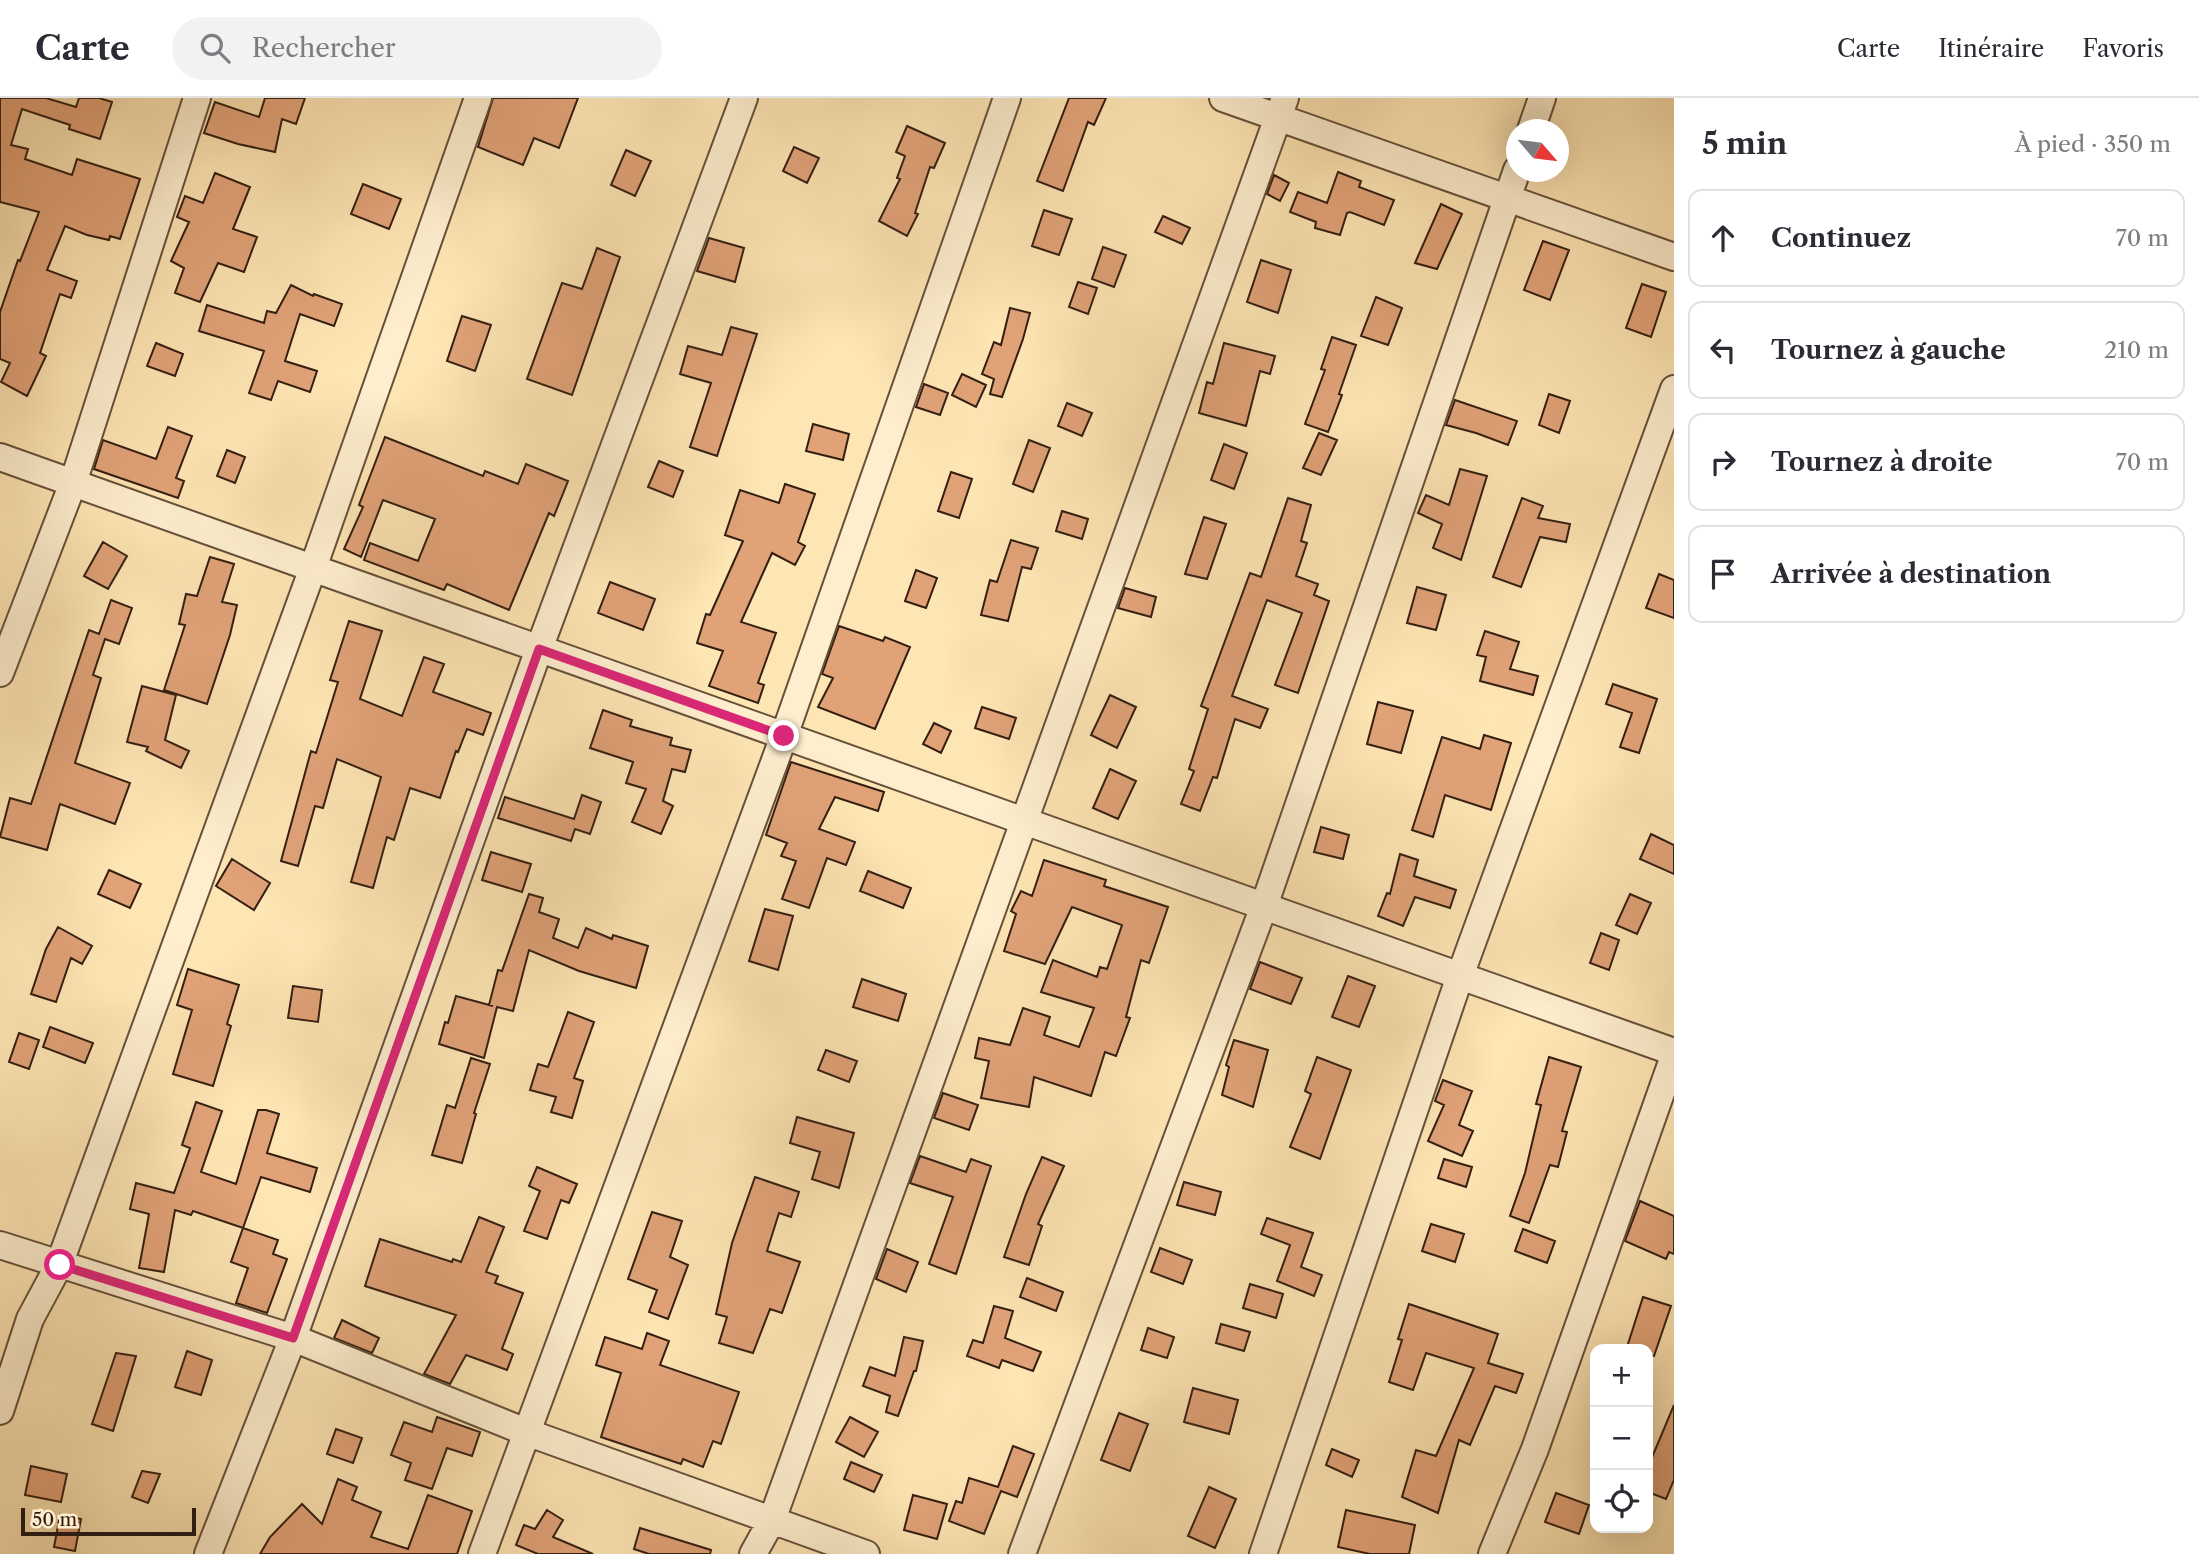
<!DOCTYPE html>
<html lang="fr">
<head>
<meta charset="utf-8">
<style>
  :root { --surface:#fff; --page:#f2f2f3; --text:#2b2b33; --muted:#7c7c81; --line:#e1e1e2 }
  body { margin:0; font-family:"Libre Caslon Text",serif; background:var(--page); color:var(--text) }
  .controls { position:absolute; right:21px; bottom:21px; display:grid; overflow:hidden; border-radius:14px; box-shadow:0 7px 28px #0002 }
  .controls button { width:63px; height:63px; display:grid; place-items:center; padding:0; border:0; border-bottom:2px solid var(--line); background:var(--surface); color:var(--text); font:35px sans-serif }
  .compass { position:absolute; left:1506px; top:21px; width:63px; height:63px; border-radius:50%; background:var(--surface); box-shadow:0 7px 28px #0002; rotate:118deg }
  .scale { position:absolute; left:21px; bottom:18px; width:175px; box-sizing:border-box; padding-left:7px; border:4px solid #331f12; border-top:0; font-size:19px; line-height:24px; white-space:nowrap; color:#331f12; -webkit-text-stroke:5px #feeece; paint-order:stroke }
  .stop { position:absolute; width:21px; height:21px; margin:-16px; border:5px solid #db2777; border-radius:50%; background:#fff }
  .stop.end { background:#db2777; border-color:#fff; box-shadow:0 2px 7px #0008 }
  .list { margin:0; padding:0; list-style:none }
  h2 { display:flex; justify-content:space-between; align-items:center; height:91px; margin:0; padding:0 28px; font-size:30px }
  h2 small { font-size:23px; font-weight:400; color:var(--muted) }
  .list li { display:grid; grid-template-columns:46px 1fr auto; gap:21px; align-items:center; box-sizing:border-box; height:98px; margin:0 14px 14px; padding:0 14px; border:2px solid var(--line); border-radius:14px }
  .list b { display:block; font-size:26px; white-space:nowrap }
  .list em { font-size:23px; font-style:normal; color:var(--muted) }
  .icon { flex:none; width:38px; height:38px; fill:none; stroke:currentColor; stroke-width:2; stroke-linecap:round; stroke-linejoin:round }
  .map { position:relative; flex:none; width:1674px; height:1456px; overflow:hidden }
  header { display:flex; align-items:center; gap:42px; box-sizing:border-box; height:98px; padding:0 35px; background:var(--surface); border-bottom:2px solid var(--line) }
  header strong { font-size:33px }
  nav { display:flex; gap:38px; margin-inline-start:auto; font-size:24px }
  .search { width:490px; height:63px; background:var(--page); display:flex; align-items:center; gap:18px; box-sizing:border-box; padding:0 24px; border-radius:38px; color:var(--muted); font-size:26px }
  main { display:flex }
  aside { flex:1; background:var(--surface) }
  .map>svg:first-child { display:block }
  .building { fill:#e1a278; stroke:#331f12; stroke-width:2 }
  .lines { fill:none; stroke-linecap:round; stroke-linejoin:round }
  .minor-casing { stroke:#66503a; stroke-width:30 }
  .minor { stroke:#feeece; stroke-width:26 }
  .route { stroke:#db2777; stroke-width:9 }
</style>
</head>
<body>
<header>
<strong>Carte</strong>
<div class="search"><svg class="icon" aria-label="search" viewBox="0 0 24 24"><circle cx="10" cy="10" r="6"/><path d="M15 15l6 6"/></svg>Rechercher</div>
<nav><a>Carte</a><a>Itinéraire</a><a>Favoris</a></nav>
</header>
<main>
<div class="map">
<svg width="1674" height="1456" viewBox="0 0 1674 1456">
  <rect width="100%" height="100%" fill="#fee5b4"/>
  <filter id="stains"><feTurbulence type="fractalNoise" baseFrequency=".00286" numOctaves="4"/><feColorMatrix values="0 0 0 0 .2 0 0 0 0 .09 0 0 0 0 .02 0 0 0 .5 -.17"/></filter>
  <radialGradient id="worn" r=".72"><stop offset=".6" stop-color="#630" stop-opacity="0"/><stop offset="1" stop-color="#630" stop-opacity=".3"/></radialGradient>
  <path class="building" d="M0,0h46l30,9 3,-9h20l13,4 -12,37 -31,-10 1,-4 -48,-16 -11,36 17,4 -3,10 47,16 5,-16 63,20 -20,60 -10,-3 -1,4 -22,-5 -22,-9 -18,44 30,11 -6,17 -11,-4 -20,59 6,3 -19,40 -26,-14 9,-19 -10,-4v-47l18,-52 2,1 19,-49 -39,-10z
    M265,0h40l-9,26 -14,-5 -7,33 -37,-8 -34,-11 11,-31 44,15z
    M493,0h85l-19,50 -25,-10 -11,27 -45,-18z
    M1069,0h37l-12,27 -6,-3 -25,69 -26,-10z
    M907,28l38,17 -11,25 -4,-1 -15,46 3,1 -11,22 -28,-15 21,-42 -3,-1 8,-22 -9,-4z
    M794,49l25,11 -12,25 -24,-12z
    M626,52l25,11 -16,35 -24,-11z
    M1338,74l23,9 -2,6 35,13 -10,25 -34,-13 -3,1 -7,22 -25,-7 1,-6 -26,-10 8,-20 29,11z
    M215,75l35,14 -17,42 24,8 -13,35 -26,-9 -18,39 -25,-9 9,-25 -13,-7 18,-39 -12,-5 8,-21 18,7z
    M1274,77l15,8 -9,18 -13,-7z
    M363,86l38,15 -12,30 -38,-15z
    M1441,106l21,10 -25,55 -22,-6z
    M1044,112l28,9 -13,36 -27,-9z
    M1163,118l27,12 -8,16 -27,-12z
    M709,140l35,10 -9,34 -38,-11z
    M1543,143l26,9 -19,50 -26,-10z
    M1103,149l23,8 -12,32 -22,-8z
    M597,150l23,9 -48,138 -45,-16 35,-96 20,6z
    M1261,162l30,10 -13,43 -31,-11z
    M1078,184l19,6 -9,26 -19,-7z
    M1642,186l24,8 -15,45 -25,-9z
    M291,187l22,11 1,-2 28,10 -8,22 -34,-12 -15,47 32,10 -7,21 -32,-11 -7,19 -22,-7 15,-42 -65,-20 8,-26 57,18 3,-12 9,2z
    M1376,199l26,11 -14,37 -27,-9z
    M1010,210l20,5 -7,26 -21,58 -12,-3 4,-15 -12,-5 12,-32 7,3z
    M462,218l29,9 -16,46 -28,-10z
    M731,229l26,7 -40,122 -27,-9 21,-64 -31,-9 8,-28 34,9z
    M1332,239l24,8 -17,49 3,1 -14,37 -23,-8 20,-54 -4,-1z
    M156,245l27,11 -8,22 -28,-10z
    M1224,245l51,13 -5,18 -10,-3 -14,55 -47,-13 8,-31 6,2z
    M962,276l24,11 -10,22 -24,-12z
    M924,286l24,9 -8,22 -24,-8z
    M1549,296l21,7 -11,32 -20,-8z
    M1455,302l62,21 -9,24 -32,-12 -30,-8z
    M1067,305l25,10 -10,23 -24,-10z
    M813,326l36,10 -6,26 -37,-9z
    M168,329l24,9 -16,42 8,3 -6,17 -84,-29 9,-29 53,19z
    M1319,335l18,7 -16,35 -18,-7z
    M385,339l98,39 2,-5 33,13 8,-20 42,17 -14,35 -5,-3 -40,97 -62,-26 -3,6 -80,-30 6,-17 48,18 17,-42 -52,-19 -22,57 -17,-8 19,-42 -4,-2z
    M1029,342l21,8 -17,44 -20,-8z
    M1224,346l23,9 -13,36 -23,-9z
    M227,352l18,7 -10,26 -18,-7z
    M659,363l24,10 -10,26 -25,-10z
    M1460,371l27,7 -26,84 -28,-12 9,-24 -24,-11 8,-18 23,10z
    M951,374l21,7 -13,39 -21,-7z
    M785,386l30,10 -17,48 7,4 -10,19 -23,-12 -31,69 35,11 -18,50 6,2 -6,18 -49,-17 14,-35 -26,-8 9,-29 4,1 33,-74 -18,-6 15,-45 39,13z
    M1288,400l23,7 -10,36 6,2 -11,33 22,8 -4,11 15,6 -31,92 -23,-8 27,-72 -35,-13 -35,96 36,13 -8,19 -25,-9 -18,59 -4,-1 -13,34 -19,-7 13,-33 -5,-2 19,-60 -7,-3 49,-133 11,4z
    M1522,400l21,8 -5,12 32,6 -4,18 -26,-5 -19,50 -28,-10z
    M1062,413l26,8 -6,20 -26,-8z
    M1204,419l22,7 -19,55 -22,-5z
    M1011,442l27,8 -7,21 -9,-2 -14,54 -27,-6 9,-35 7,2z
    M103,444l24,14 -19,33 -24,-13z
    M210,459l24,7 -12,38 15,3 -7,30 -23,69 -43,-14 21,-65 -6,-1 7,-30 11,2z
    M916,472l21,8 -11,30 -21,-7z
    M1659,476l15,6v38l-28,-10z
    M610,484l45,17 -12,31 -45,-17z
    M1417,489l29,8 -10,35 -29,-7z
    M1125,490l31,9 -5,20 -33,-9z
    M111,502l21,8 -13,36 -14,-5 -12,36 8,3 -26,85 55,20 -15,41 -55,-20 -13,46 -47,-13 10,-39 21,6 58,-174 10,4z
    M349,523l33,10 -22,68 42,17 22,-59 20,7 -11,28 58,21 -8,22 -16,-6 -9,23 -2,-1 -16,47 -30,-10 -16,52 -7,-3 -14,51 -22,-6 30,-105 -44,-18 -14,49 -8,-2 -17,60 -17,-5 30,-110 5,2 22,-71 -8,-2z
    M839,528l44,15 2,-4 25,10 -35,82 -57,-22 15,-29 -11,-4z
    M1485,533l34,11 -9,27 28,7 -5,19 -53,-14 6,-24 -9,-2z
    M1613,586l44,15 -18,54 -19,-6 12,-34 -26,-9z
    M142,588l34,9 -11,45 24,11 -8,17 -35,-17 2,-4 -21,-5z
    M1110,597l26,12 -19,41 -26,-13z
    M1378,604l35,9 -12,42 -34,-9z
    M982,609l34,11 -7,21 -34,-11z
    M603,612l29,10 -2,6 42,12 -2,7 21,5 -6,22 -13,-3 -9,32 10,5 -12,28 -29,-12 14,-33 -20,-6 7,-21 -43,-14z
    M934,625l17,8 -10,22 -18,-9z
    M1484,637l27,8 -20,67 -46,-15 -12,42 -21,-7 30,-93 38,12z
    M791,664l93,30 -6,19 -43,-14 -16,32 36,13 -9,23 -19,-7 -18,50 -27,-9 14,-38 -15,-5 6,-13 -21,-8z
    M1110,671l26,12 -18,38 -25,-11z
    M582,697l19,7 -11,32 -15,-5 -4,12 -73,-23 7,-21 69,22z
    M1321,729l28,8 -6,24 -29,-7z
    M1651,736l23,11v29l-34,-15z
    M491,754l40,12 -9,28 -40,-12z
    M1400,756l18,6 -4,16 42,14 -6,18 -35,-11 -12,29 -25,-10 9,-23 3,1z
    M232,761l38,24 -16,27 -38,-24z
    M1044,762l62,20 -2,6 64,21 -19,56 -8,-3 -15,57 4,1 -14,38 -11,-4 -14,44 -57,-19 -5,30 -48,-9 8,-37 -14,-3 4,-20 31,7 13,-37 27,9 -6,18 35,12 15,-39 -53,-16 12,-32 44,17 3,-10 7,2 15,-44 -50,-18 -27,57 -41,-13 12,-37 -5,-3 10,-20 11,5z
    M109,772l32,14 -11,24 -32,-14z
    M868,773l43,17 -8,20 -43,-17z
    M529,796l14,4 -4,14 20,7 -6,19 25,10 8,-20 26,11 1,-4 35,11 -12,42 -57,-17 -50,-21 -16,61 -16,-4 -13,51 -45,-14 6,-22 3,1 8,-27 37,10 -4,-1 9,-35 4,1z
    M1630,796l21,9 -14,31 -21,-9z
    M765,811l28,7 -15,54 -29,-9z
    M58,829l34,19 -10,18 -11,-6 -15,44 -25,-8 15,-45z
    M1601,835l18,7 -10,30 -19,-7z
    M1260,864l42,16 -11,26 -41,-15z
    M188,871l51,16 -12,39 4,2 -18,60 -40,-12 19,-64 -15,-5z
    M1348,878l27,10 -16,41 -27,-10z
    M862,881l44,15 -8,27 -45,-14z
    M293,888l29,4 -4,32 -30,-4z
    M568,914l26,10 -20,56 9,3 -11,37 -21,-6 5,-15 -26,-7 8,-26 10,3z
    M50,929l43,16 -8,20 -42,-16z
    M19,935l20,7 -10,29 -20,-7z
    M1234,942l34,10 -15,57 -31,-12 7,-28 -3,-2z
    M826,952l31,11 -8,21 -31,-12z
    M1317,959l34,13 -31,89 -30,-12 21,-53 -6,-3z
    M1549,959l32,10 -19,64 5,1 -9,35 -8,-2 -21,58 -19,-7 15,-43 16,-68 -5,-1z
    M471,960l19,6 -16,49 2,1 -14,49 -30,-8 15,-50 8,3z
    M1443,982l29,11 -13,34 14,6 -11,25 -34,-15 16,-36 -9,-4z
    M943,995l35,12 -9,25 -35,-12z
    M196,1004l26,9 -21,61 35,12 22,-74h8l13,4 -12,39 50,15 -7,24 -49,-15 -18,51 -50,-17 -2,4 -16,-5 -11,62 -25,-4 10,-54 -19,-5 6,-26 38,10 16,-45 -8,-3z
    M797,1019l57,16 -15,55 -27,-9 8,-27 -30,-9z
    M920,1058l46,16 5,-13 20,7 -35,108 -27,-10 24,-67 -43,-14z
    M1042,1059l22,9 -26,58 4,2 -13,39 -25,-8 22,-63z
    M1444,1061l28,8 -6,20 -28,-9z
    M537,1069l40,17 -8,19 -8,-3 -14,39 -23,-8 16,-40 -11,-5z
    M755,1079l44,15 -8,25 -12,-4 -12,38 33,11 -18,51 -12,-4 -17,44 -34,-10 8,-26 -11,-3 16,-71z
    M1184,1084l37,10 -6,23 -38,-10z
    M1640,1103l34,15v38l-5,-2 -3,7 -41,-18z
    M652,1114l30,9 -12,36 18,8 -20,54 -19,-7 8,-22 -29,-11z
    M479,1119l25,10 -18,45 12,4 -3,7 28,10 -21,56 11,5 -6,16 -41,-15 -16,29 -26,-10 32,-59 -91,-29 15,-47 72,23 1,-3 8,3z
    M1267,1120l46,15 -12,34 21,8 -8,21 -37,-15 13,-36 -29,-11z
    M1431,1126l33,10 -9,28 -33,-11z
    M243,1130l35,12 -5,14 14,5 -20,54 -31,-10 12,-35 -17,-6z
    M1523,1131l32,12 -8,22 -32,-12z
    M1160,1150l32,12 -9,24 -32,-12z
    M887,1151l31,13 -12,30 -30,-13z
    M1027,1180l36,14 -7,19 -36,-14z
    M1250,1186l33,10 -7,24 -33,-10z
    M1643,1199l28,9 -17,50 -6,-2v-5l-21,-2z
    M1409,1206l89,30 -10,29 35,11 -7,19 -21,-7 -25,59 -11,-5 -21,73 -36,-16 14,-47 20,6 38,-88 -48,-15 -13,37 -24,-8 13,-42 -4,-1z
    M994,1208l19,5 -8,27 36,14 -8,19 -31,-11 -3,8 -32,-12 6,-16 10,3z
    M342,1222l37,18 -7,15 -38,-15z
    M1221,1226l29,8 -6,19 -28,-8z
    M1148,1230l26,9 -7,21 -26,-8z
    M647,1235l22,8 -9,24 79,27 -18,52 -8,-3 -10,26 -20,-8 -2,5 -80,-27 20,-64 -25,-8 9,-28 37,12z
    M904,1239l19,4 -7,30h-2l-16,45 -12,-4 4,-16 -27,-10 7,-19 25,9z
    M187,1253l25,9 -11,35 -26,-8z
    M116,1255l20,3 -23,75 -21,-7z
    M1193,1290l45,12 -9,34 -45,-12z
    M1674,1307v75l-8,19 -18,-7v-25z
    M1119,1315l29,11 -18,47 -29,-11z
    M437,1319l43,15 -8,24 -25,-8 -15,41 -27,-9 6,-17 -20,-8 13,-33 28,10z
    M850,1319l28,15 -14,25 -28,-15z
    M336,1331l26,9 -9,25 -26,-9z
    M1013,1348l21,8 -17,43 -16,-6 -17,43 -35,-13 7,-20 6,2 7,-25 29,9z
    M1332,1351l27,11 -7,17 -26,-12z
    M851,1364l31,13 -8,17 -30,-13z
    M31,1368l36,8 -6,28 -36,-7z
    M142,1373l18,3 -12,29 -16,-6z
    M338,1381l19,8 -5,13 29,12 -10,25 37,12 20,-54 44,16 -15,43h-197l10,-17 32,-33 20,20z
    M1209,1389l27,12 -21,49 -27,-12z
    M1556,1395l33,12 -10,29 -34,-12z
    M913,1397l34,9 -10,35 -33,-9z
    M547,1412l16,10 -10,17 40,17h-55l-22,-9 8,-20 11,4z
    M1346,1412l69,15 -6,29h-39l-32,-7z
    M60,1417l21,4 -6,32 -21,-4z
    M640,1430l71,22 -1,4h-61l-15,-5z"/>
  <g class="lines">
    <defs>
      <path id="minor" d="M1223,0l451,159
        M1531,32l11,-32
        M0,359l1674,595
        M0,575l73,-190 124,-385
        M0,1147l293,93 233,94 340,122
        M0,1313l30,-92 29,-54 254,-697 165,-470
        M208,1456l85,-216 246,-689 205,-551
        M482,1456l302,-818 223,-638
        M753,1456l19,-34 513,-1422
        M1022,1456l242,-648 253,-736
        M1263,1456l197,-578 214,-587
        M1492,1456l43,-105 139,-393"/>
    </defs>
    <use href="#minor" class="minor-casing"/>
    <use href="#minor" class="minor"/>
  </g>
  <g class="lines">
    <path class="route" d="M60,1167l233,73 246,-689 245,87"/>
  </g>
  <rect width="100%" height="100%" filter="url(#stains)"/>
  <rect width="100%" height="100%" fill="url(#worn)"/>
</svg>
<div class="controls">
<button>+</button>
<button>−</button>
<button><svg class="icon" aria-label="locate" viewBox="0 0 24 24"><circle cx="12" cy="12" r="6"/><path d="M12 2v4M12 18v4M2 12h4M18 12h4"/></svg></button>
</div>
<svg class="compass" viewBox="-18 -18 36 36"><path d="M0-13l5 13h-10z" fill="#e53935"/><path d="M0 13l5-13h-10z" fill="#7c7c81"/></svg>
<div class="scale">50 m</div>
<div class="stop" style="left:60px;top:1167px"></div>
<div class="stop end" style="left:784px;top:638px"></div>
</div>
<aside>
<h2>5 min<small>À pied · 350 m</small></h2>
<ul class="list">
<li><svg class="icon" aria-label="ahead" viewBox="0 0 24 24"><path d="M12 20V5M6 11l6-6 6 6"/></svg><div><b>Continuez</b></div><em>70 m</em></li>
<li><svg class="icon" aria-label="left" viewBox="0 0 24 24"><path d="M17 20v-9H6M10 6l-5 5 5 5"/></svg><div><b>Tournez à gauche</b></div><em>210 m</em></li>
<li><svg class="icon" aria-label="right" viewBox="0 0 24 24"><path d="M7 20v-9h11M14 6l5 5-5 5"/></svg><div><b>Tournez à droite</b></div><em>70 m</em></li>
<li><svg class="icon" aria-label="arrive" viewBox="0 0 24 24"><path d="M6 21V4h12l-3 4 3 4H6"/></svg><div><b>Arrivée à destination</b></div></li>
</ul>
</aside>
</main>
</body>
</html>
